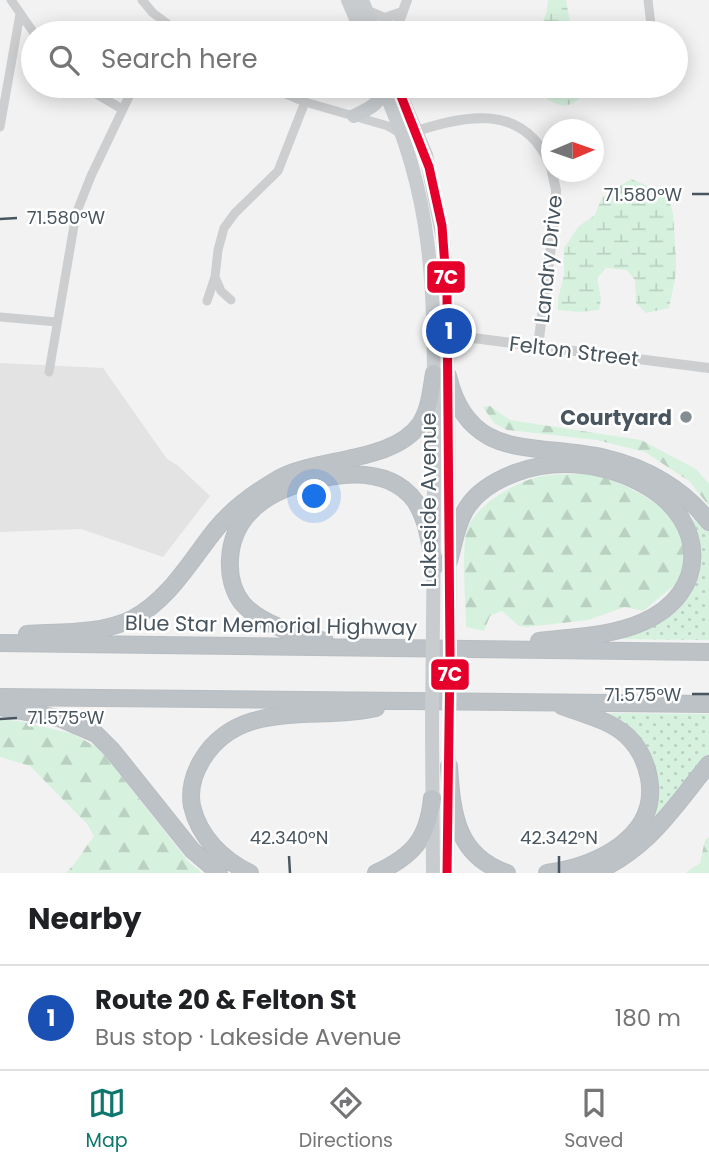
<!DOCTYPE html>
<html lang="en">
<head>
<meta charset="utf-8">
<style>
  :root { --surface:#fff; --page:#f2f2f2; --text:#202124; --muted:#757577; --line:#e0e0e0; --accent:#0f766e }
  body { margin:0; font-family:Poppins,sans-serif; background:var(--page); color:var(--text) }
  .compass { position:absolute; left:541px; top:119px; width:63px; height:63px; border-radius:50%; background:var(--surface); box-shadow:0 4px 18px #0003; rotate:88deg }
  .you { position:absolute; left:315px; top:497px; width:24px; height:24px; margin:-18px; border:5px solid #fff; border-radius:50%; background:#1a73e8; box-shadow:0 0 0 10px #1a73e833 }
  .badge { display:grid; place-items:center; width:46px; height:46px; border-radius:50%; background:var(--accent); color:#fff; font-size:23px; font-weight:700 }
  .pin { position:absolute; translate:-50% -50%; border:4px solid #fff; box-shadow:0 2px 7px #0006 }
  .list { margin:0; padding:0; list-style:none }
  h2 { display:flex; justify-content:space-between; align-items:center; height:91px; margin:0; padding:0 28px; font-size:30px }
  h2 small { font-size:23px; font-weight:400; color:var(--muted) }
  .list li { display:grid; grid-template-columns:46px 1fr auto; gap:21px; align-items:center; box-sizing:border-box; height:105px; padding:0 28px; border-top:2px solid var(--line) }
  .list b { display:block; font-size:26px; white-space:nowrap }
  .list p { margin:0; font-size:23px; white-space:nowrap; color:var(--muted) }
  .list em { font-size:23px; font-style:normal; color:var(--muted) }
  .icon { flex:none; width:38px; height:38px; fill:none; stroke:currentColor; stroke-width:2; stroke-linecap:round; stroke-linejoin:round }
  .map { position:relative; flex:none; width:709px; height:873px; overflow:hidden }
  .search { position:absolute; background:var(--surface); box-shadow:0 4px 18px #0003; left:21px; right:21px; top:21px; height:77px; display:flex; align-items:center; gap:18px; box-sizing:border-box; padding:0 24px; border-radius:38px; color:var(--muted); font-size:26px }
  .sheet { height:196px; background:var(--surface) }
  nav { display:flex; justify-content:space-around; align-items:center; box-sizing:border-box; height:98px; border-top:2px solid var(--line); background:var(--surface); font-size:19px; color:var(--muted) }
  nav a { display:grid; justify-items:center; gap:4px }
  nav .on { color:var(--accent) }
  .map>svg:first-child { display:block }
  .education { fill:#e4e3e4 }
  .grass { fill:url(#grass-dots) }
  .forest { fill:url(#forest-firs) }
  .wetland { fill:url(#wetland-marsh) }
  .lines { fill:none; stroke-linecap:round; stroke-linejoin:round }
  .motorway-casing { stroke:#b7bdc1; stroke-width:18 }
  .minor { stroke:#ccced0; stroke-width:9 }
  .tertiary { stroke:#ccced0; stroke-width:10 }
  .primary { stroke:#c8cccf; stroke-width:14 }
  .motorway { stroke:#bdc2c7; stroke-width:16 }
  .primary-bridge { stroke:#c8cccf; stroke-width:14 }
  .bus-1-casing { stroke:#fff; stroke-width:14 }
  .bus-1 { stroke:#e4002b; stroke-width:9 }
  .ticks { fill:none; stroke:#49565f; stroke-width:2.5 }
  .poi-dot { fill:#848d92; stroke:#fff; stroke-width:2.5 }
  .labels { text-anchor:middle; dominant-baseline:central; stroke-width:5; stroke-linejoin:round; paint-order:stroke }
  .street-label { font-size:21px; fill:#49565f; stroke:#fff }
  .poi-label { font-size:21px; font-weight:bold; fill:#49565f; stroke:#fff; text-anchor:end }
  .ticks-label { font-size:18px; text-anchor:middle; fill:#49565f; stroke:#fff; stroke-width:5; stroke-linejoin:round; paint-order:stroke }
  .line-badge { stroke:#fff; stroke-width:2.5 }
  .badge-label { font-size:19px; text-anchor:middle; font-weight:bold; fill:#fff }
</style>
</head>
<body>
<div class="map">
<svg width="709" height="873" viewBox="0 0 709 873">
  <defs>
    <pattern id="grass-dots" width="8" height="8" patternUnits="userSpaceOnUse" patternTransform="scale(1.75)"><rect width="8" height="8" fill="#d7f1df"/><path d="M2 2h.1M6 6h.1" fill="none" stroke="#bad1c2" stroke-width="1.8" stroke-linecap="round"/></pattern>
    <pattern id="forest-firs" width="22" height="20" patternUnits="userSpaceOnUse" patternTransform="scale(1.75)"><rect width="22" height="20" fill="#d7f1df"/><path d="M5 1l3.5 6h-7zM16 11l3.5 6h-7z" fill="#bad1c2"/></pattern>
    <pattern id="wetland-marsh" width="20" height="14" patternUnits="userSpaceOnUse" patternTransform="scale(1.75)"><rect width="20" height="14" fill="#d7f1df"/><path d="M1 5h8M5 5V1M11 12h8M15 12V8" fill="none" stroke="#bad1c2"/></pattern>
  </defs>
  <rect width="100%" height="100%" fill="#f2f2f2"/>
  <path class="education" d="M0,363l103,5 64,91 10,6 33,31 -47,61 -82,-28 -81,3z"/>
  <path class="grass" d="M691,509l18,20v111l-90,-1v-3c8,-2 18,-3 27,-7 33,-15 61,-49 53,-88 -2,-12 -7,-20 -8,-32z
    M607,713l102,1v42l-66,79 12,-53 -49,-65z"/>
  <path class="forest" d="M490,406l20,14 131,20 55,29 13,15v22l-20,-25 -44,-29 -48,-12 -90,-10 -13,-7 -11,-16z
    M592,473c25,8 77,30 88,56 7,17 4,33 2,50l-39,32 -18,-4 -37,13 -61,7 -8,-1 -17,-15 -12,5 -6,15 -18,-4c0,-24 -5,-76 1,-97 8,-25 47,-47 71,-53 16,-4 37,-2 54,-4z
    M0,719l24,3 49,12 27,15 88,112 14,12h-136c12,-12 18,-24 28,-37l-7,-12 -57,-58 -30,-9z
    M709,837v36h-24l15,-10 5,-23z"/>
  <path class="wetland" d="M548,0h18l6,33h-34l8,-19z
    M542,86h42l2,5c-14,19 -27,18 -44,4z
    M631,179l36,15 6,19 3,44v17l-7,34 -23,5 -10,-10 -1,-23 -8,-10 -21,-2 -9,10 4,20 -2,12 -20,2 -21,-2v-11l6,-24v-27l15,-22 16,-11 7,-18z"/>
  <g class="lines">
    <defs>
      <path id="motorway" d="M448,376c21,88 89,66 157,82 40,9 79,31 104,64
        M449,561c5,-18 8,-39 19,-55 11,-16 29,-26 47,-33 43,-16 93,-10 133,14 59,35 61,106 -5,135 -31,14 -70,15 -104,19
        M27,634c33,-2 75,0 105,-15 37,-19 59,-59 84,-90 17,-21 38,-36 62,-50 39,-22 115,-16 142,-55 10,-15 11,-34 14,-51
        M325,641c-27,-6 -63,-16 -82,-37 -10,-12 -14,-29 -13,-45 3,-59 64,-79 114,-84 27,-2 54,3 71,26 13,20 15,44 19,66
        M0,643l709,9
        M0,697l709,7
        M0,707l59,11 37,16 16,16 80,100 27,23
        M449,766c3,47 7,90 58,107
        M250,873c-27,-13 -51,-36 -58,-67 -3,-16 2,-33 10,-46 38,-63 116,-38 174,-52
        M376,873c37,-17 52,-34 56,-75
        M547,873c48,-7 113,-35 102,-95 -3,-16 -11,-32 -23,-43 -17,-15 -43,-21 -64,-29
        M593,873c56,-24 79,-64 116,-109"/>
    </defs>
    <use href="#motorway" class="motorway-casing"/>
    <path class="minor" d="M11,0l23,33
      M142,0l11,13 27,20
      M648,0l4,33
      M161,33l5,-10
      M83,86l39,23
      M267,86l38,16 83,24 12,7
      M0,127l20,-113
      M215,277l6,14 10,9
      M207,301l8,-24 3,-27 6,-22 11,-15 43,-42 27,-69
      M0,317l57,5
      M49,372l27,-158 15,-38 43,-90"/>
    <path class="tertiary" d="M366,10l19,8 17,-6
      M395,33l12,-33
      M404,135c55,-18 121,-38 148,35
      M538,346l17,-130 1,-26 -4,-18
      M448,356c7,-11 12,-15 25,-18l236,30"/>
    <path class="primary" d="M348,0l14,33
      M362,0l13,33
      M382,86c53,112 52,207 52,327 0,69 0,139 -1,208
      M397,86l29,69 17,84 4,55 3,327
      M354,116c14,-7 28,-12 29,-30
      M432,728l1,145
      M449,775v-47
      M447,873l1,-71"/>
    <use href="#motorway" class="motorway"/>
    <path class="primary-bridge" d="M432,728l1,-107
      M449,728l1,-107"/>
    <defs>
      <path id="bus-1" d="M397,86l32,81 13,59 5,68 3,361 -3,218"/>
    </defs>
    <use href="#bus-1" class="bus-1-casing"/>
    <use href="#bus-1" class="bus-1"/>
  </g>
  <path class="ticks" d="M692,194h17M0,219l17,-1M692,694h17M0,719l17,-1M289,856l1,17M559,856v17"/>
  <circle class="poi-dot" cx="686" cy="417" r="7"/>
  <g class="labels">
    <g class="street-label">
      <text transform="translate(548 259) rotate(-84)">Landry Drive</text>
      <text transform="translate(574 351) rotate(7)">Felton Street</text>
      <text transform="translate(428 500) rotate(-90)">Lakeside Avenue</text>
      <text transform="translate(271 625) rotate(1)">Blue Star Memorial Highway</text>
    </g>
    <g class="poi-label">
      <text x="672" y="417">Courtyard</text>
    </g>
  </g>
  <g class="ticks-label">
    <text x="643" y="201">71.580°W</text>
    <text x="66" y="224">71.580°W</text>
    <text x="643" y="701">71.575°W</text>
    <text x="66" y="724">71.575°W</text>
    <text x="289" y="844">42.340°N</text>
    <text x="559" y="844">42.342°N</text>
  </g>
  <g class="line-badge">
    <rect x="426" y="260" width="40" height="34" rx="7" fill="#e4002b"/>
    <rect x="430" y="658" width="40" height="33" rx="7" fill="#e4002b"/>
  </g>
  <g class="badge-label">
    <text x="446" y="284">7C</text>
    <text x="450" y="681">7C</text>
  </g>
</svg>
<svg class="compass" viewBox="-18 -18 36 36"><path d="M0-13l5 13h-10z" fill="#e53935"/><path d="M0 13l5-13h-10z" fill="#757577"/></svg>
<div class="you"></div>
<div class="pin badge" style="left:449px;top:331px;background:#1a4fb4">1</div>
<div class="search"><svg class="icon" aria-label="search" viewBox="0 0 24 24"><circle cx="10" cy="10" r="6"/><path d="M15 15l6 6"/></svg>Search here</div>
</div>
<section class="sheet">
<h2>Nearby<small></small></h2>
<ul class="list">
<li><span class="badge" style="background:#1a4fb4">1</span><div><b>Route 20 &amp; Felton St</b><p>Bus stop · Lakeside Avenue</p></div><em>180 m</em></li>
</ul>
</section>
<nav>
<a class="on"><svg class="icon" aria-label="map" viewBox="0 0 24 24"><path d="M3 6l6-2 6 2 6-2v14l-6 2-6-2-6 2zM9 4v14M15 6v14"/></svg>Map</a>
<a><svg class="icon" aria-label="directions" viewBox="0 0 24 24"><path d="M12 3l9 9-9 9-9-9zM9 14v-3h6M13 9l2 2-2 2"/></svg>Directions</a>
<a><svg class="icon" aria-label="saved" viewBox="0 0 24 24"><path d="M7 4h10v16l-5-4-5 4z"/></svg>Saved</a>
</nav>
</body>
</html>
